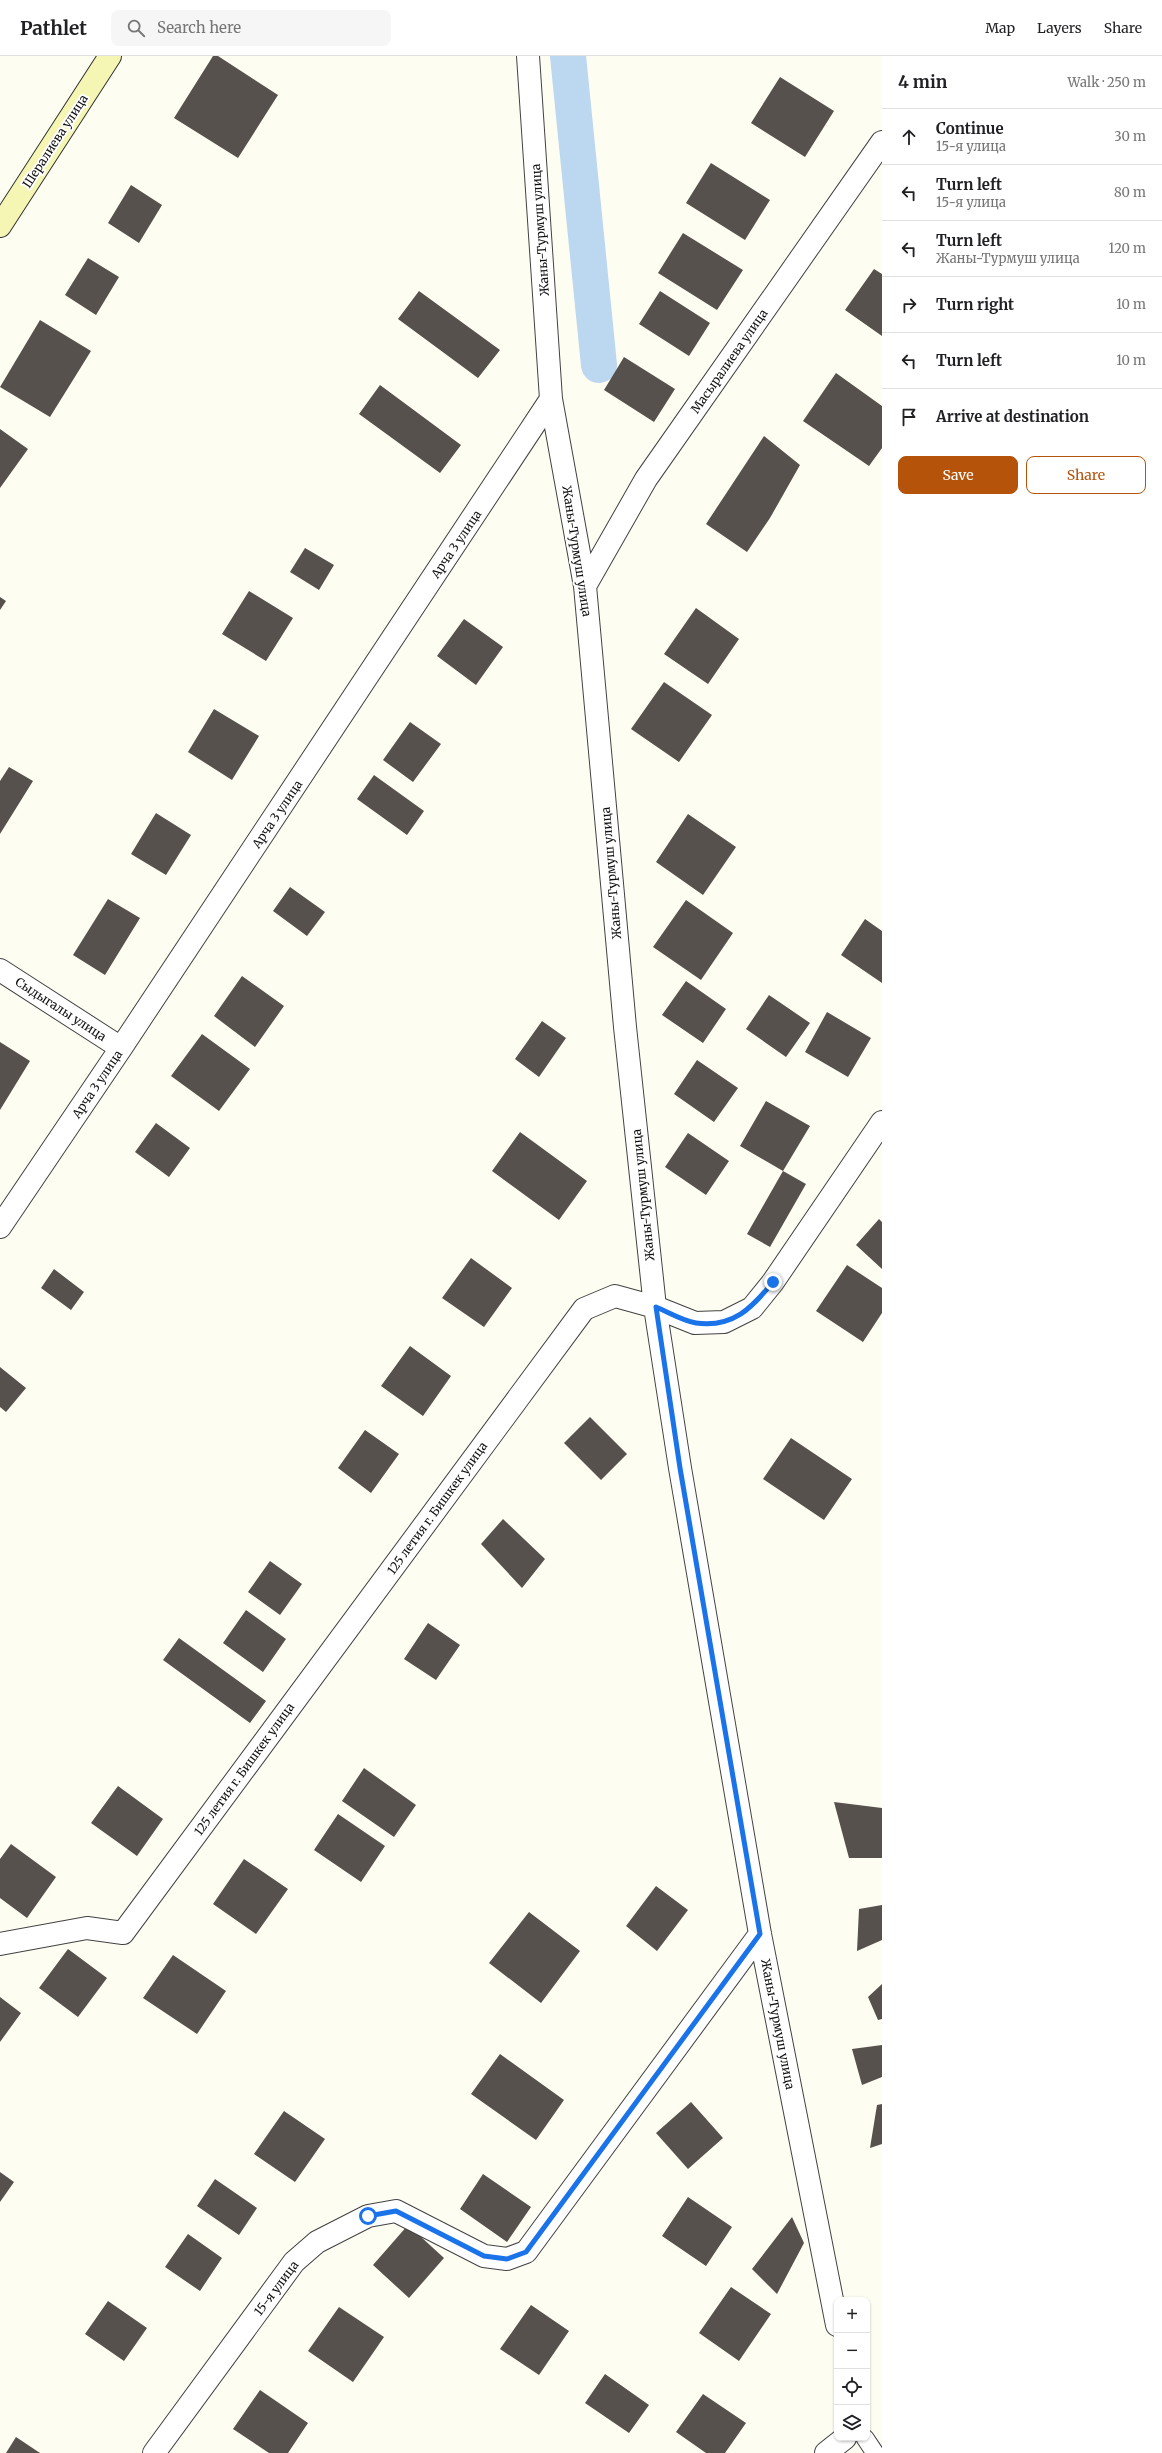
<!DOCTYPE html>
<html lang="en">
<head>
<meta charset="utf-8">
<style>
  :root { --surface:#fff; --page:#f6f6f6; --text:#202124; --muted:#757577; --line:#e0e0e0; --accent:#b45309 }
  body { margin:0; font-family:Merriweather,serif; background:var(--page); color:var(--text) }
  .controls { position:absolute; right:12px; bottom:12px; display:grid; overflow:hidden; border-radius:8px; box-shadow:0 1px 3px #0004 }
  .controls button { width:36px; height:36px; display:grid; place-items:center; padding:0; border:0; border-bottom:1px solid var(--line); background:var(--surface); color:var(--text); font:20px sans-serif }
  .stop { position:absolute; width:12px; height:12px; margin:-9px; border:3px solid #1a73e8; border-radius:50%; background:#fff }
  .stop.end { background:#1a73e8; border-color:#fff; box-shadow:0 1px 4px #0008 }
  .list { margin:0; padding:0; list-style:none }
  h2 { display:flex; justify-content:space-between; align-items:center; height:52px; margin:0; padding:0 16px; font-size:17px }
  h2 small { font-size:13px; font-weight:400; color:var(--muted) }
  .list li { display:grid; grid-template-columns:26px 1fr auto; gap:12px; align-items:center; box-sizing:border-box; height:56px; padding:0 16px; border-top:1px solid var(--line) }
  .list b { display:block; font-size:15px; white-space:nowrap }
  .list p { margin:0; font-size:13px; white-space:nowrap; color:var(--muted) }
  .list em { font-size:13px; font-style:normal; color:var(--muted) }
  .actions { display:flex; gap:8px; padding:12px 16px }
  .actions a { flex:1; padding:9px 0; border:1px solid var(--accent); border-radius:8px; text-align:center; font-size:14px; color:var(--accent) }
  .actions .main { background:var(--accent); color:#fff }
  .icon { flex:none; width:22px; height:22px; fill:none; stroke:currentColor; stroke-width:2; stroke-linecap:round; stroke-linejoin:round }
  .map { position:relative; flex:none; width:882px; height:2397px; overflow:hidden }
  header { display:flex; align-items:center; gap:24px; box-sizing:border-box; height:56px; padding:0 20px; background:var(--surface); border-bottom:1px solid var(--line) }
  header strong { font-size:19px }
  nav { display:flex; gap:22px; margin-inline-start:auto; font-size:14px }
  .search { width:280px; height:36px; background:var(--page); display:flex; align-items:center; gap:10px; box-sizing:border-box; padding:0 14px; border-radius:8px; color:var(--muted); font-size:15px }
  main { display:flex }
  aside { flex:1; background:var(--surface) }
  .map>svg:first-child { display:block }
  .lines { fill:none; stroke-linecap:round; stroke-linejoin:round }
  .canal { stroke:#bcd7f0; stroke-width:36 }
  .building { fill:#56514c }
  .lane-casing { stroke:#424242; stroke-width:19 }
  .street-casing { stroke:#424242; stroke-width:24 }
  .secondary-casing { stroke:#313131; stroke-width:24 }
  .lane { stroke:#fff; stroke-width:17 }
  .street { stroke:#fff; stroke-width:22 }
  .secondary { stroke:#f6f6b4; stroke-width:22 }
  .route { stroke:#1a73e8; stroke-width:5 }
  .labels { text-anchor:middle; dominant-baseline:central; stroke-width:4; stroke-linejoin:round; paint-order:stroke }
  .street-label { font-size:12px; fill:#0f0f0f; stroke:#fff }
</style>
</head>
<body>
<header>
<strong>Pathlet</strong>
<div class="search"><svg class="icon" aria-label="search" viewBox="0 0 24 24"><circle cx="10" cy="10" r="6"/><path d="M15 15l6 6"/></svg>Search here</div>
<nav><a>Map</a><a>Layers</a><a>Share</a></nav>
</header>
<main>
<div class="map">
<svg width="882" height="2397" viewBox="0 0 882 2397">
  <rect width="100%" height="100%" fill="#fefdf2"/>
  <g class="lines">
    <path class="canal" d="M568,0l31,309"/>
  </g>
  <path class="building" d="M213,0h5l60,39 -40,63 -64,-40z
    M780,21l54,34 -29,46 -54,-34z
    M711,107l59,37 -25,40 -59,-37z
    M131,129l31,20 -23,38 -31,-20z
    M683,177l60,37 -26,40 -59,-37z
    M88,202l31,19 -23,38 -31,-20z
    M874,213l8,5v62l-37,-26z
    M419,235l81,59 -22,28 -80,-59z
    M660,235l50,32 -21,33 -50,-32z
    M40,264l51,31 -41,66 -50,-30z
    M624,301l51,32 -21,33 -50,-32z
    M836,317l46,33v42l-13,18 -66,-45z
    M380,329l81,60 -21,28 -81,-59z
    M0,373l28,20 -28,39z
    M764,380l36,29 -30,53 -23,34 -41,-28z
    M305,492l29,17 -15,25 -29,-18z
    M249,535l44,27 -27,43 -44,-27z
    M0,541l6,4 -6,9z
    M696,552l43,31 -31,45 -44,-30z
    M464,563l39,28 -27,38 -39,-29z
    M664,626l48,33 -33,47 -48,-33z
    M214,653l45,27 -27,44 -44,-28z
    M410,666l31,22 -28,38 -30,-22z
    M9,711l24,14 -33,53v-53z
    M374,719l50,36 -17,24 -50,-36z
    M156,757l35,22 -25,40 -35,-21z
    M688,758l48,33 -33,48 -47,-33z
    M290,831l35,25 -18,24 -34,-25z
    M108,843l32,19 -35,57 -32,-20z
    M686,844l47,33 -32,47 -48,-33z
    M865,863l17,12v52l-41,-28z
    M242,920l42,30 -29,41 -41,-31z
    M686,925l40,28 -23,34 -41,-28z
    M769,939l41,28 -24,34 -40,-28z
    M827,956l44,26 -23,39 -43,-25z
    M542,965l24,17 -27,39 -24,-18z
    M202,978l48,35 -31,42 -48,-35z
    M0,986l30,19 -30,49z
    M697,1004l41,28 -24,34 -40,-28z
    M766,1045l44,25 -27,45 -43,-25z
    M156,1067l34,25 -21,29 -34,-25z
    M520,1076l67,49 -28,39 -67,-49z
    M688,1077l41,28 -23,34 -41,-28z
    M783,1115l23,13 -36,63 -23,-13z
    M879,1163l3,3v47l-26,-24z
    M471,1202l41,30 -28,39 -42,-29z
    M847,1209l35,23v25l-19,29 -47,-31z
    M54,1213l30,23 -13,18 -30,-22z
    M410,1290l41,30 -28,40 -42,-30z
    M0,1311l26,21 -20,24 -6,-5z
    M590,1361l37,37 -26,26 -37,-37z
    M365,1374l34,24 -28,39 -33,-25z
    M791,1382l61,41 -28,41 -61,-41z
    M503,1463l42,40 -23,29 -41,-44z
    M270,1505l32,23 -22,31 -32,-23z
    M246,1554l40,29 -23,33 -40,-29z
    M428,1567l32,22 -24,35 -32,-21z
    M179,1582l87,63 -16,22 -87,-63z
    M364,1712l52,37 -22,32 -52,-36z
    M118,1730l45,33 -26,37 -46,-33z
    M834,1746l48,6v50h-33z
    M338,1758l47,32 -24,36 -47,-32z
    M11,1788l45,33 -29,41 -27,-20v-39z
    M244,1803l44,30 -32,45 -43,-30z
    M656,1830l32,24 -31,41 -31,-25z
    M882,1849v35l-25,11 2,-42z
    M529,1856l51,39 -39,52 -52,-40z
    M68,1893l39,29 -29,39 -39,-29z
    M173,1899l53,36 -29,43 -54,-36z
    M882,1928v35l-4,1 -10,-23z
    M0,1941l21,16 -21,29z
    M882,1989v32l-20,8 -10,-36z
    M500,1998l64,46 -28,40 -65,-46z
    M691,2046l32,36 -35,31 -32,-36z
    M882,2048v40l-12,4 7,-43z
    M284,2055l41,28 -30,43 -41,-28z
    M0,2116l14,10 -14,20z
    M483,2118l48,33 -24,35 -47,-33z
    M215,2123l42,29 -18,27 -42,-29z
    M688,2141l44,30 -26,39 -44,-30z
    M792,2161l12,26 -27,51 -25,-25z
    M408,2169l36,33 -35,40 -36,-33z
    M188,2178l34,24 -22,33 -35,-24z
    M731,2231l40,27 -32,47 -40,-28z
    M108,2245l39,27 -23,33 -39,-27z
    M531,2249l38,26 -30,44 -39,-26z
    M339,2251l45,30 -31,45 -45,-31z
    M605,2318l44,31 -20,28 -44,-30z
    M260,2334l48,33 -20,30h-19l-36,-24z
    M703,2338l43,29 -21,30h-19l-30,-21z
    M16,2381l24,16h-34z"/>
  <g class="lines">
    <defs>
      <path id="lane" d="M865,2382l10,15"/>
      <path id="street" d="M528,0l23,343 34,187 40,441 30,280 25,161 80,466 77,391
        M585,530l61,-107 236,-337
        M0,914l121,78
        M0,1171l121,-179 430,-649
        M0,1888l87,-16 36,5 461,-624 31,-13 40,11 40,16 29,-1 28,-14 21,-26 109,-160
        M154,2397l140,-191 23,-20 51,-26 28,-5 88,45 23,3 19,-7 234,-318
        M826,2397l19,-15"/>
      <path id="secondary" d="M0,170l110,-170"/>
    </defs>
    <use href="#lane" class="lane-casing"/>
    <use href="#street" class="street-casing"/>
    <use href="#secondary" class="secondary-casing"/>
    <use href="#lane" class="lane"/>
    <use href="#street" class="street"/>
    <use href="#secondary" class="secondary"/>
  </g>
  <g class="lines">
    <path class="route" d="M368,2160l28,-5 88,45 23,3 19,-7 234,-318 -80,-466 -24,-161c12,5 27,14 40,16 37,5 56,-15 77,-41"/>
  </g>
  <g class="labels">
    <g class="street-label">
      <text transform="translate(55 85) rotate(-57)">Шералиева улица</text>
      <text transform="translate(540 174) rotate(-94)">Жаны-Турмуш улица</text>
      <text transform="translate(729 305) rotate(-55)">Масыралиева улица</text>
      <text transform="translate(456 488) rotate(-56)">Арча 3 улица</text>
      <text transform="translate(577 495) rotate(81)">Жаны-Турмуш улица</text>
      <text transform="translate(277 758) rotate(-56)">Арча 3 улица</text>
      <text transform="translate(611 817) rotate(-95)">Жаны-Турмуш улица</text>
      <text transform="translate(61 953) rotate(33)">Сыдыгалы улица</text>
      <text transform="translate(97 1028) rotate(-56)">Арча 3 улица</text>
      <text transform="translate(643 1139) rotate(-96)">Жаны-Турмуш улица</text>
      <text transform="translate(437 1452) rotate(-54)">125 летия г. Бишкек улица</text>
      <text transform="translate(244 1713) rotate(-54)">125 летия г. Бишкек улица</text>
      <text transform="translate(778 1968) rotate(79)">Жаны-Турмуш улица</text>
      <text transform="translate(276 2232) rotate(-53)">15-я улица</text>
    </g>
  </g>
</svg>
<div class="controls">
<button>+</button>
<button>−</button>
<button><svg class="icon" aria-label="locate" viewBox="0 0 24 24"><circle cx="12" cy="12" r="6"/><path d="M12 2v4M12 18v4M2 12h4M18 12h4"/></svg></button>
<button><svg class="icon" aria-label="layers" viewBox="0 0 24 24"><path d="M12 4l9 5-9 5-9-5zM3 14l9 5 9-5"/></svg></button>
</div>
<div class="stop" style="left:368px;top:2160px"></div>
<div class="stop end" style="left:773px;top:1226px"></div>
</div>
<aside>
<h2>4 min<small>Walk · 250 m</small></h2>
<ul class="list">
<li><svg class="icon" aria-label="ahead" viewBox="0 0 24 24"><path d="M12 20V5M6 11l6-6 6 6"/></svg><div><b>Continue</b><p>15-я улица</p></div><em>30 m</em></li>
<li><svg class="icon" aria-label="left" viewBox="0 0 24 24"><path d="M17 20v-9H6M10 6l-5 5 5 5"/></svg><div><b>Turn left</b><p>15-я улица</p></div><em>80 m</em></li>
<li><svg class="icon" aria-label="left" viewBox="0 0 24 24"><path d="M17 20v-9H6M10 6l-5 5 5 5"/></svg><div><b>Turn left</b><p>Жаны-Турмуш улица</p></div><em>120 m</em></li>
<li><svg class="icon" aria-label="right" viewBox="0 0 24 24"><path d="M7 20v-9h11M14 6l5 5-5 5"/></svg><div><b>Turn right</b></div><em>10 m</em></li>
<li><svg class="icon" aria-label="left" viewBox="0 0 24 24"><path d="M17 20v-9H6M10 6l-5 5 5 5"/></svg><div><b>Turn left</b></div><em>10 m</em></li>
<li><svg class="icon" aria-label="arrive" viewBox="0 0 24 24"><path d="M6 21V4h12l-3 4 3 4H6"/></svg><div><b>Arrive at destination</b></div></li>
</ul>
<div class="actions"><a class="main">Save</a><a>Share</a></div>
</aside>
</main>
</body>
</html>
